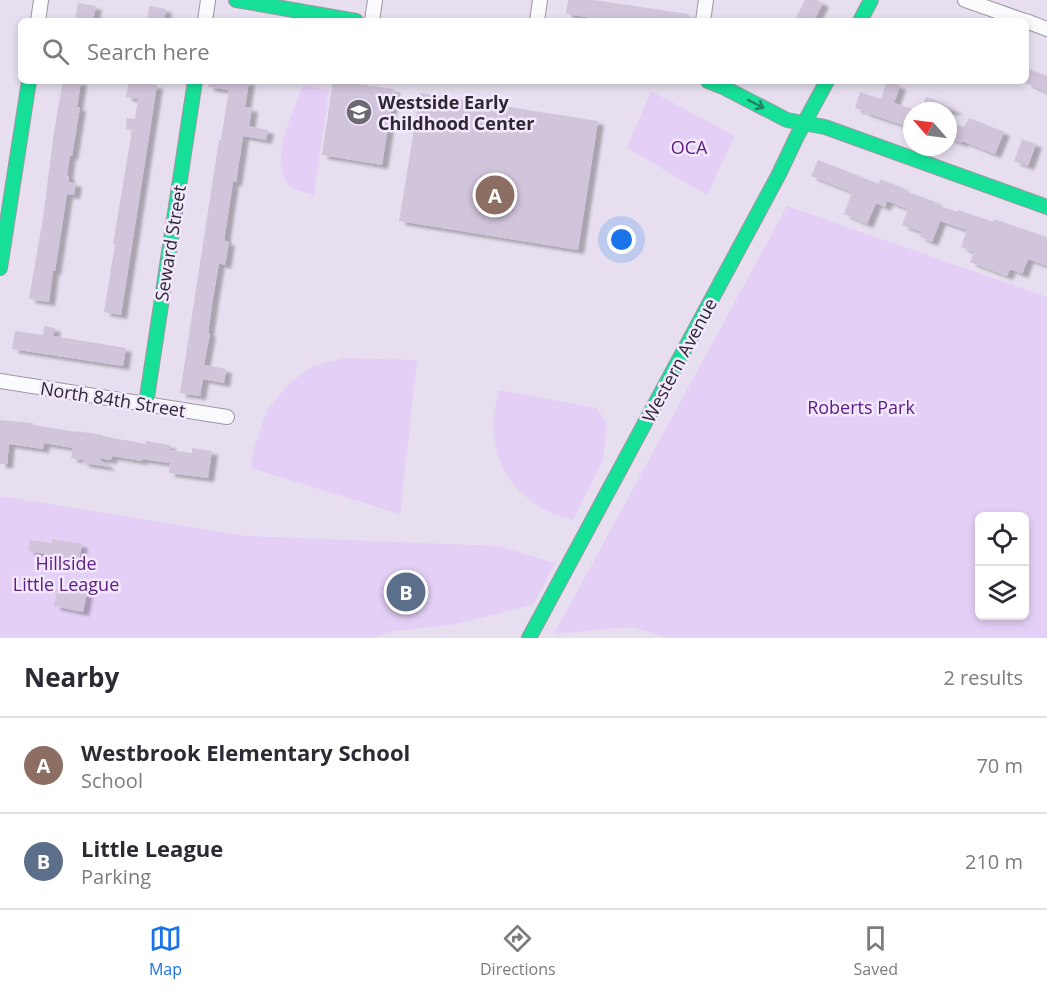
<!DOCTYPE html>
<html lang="en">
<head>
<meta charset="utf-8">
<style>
  :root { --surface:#fff; --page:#f2f2f3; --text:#2b2b33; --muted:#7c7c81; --line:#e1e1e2; --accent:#1a73e8 }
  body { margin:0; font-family:"Open Sans",sans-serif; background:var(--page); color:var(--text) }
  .controls { position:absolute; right:18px; bottom:18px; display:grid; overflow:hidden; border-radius:9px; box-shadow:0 3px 9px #0003 }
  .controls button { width:54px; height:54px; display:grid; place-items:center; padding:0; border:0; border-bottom:2px solid var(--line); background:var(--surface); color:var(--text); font:30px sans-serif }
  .compass { position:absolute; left:903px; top:102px; width:54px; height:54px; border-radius:50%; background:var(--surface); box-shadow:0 3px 9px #0003; rotate:298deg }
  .you { position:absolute; left:622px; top:240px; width:21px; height:21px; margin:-15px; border:4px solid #fff; border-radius:50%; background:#1a73e8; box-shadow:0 0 0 9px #1a73e833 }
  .badge { display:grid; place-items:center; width:39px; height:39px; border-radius:50%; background:var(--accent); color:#fff; font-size:20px; font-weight:700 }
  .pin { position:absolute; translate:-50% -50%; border:3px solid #fff; box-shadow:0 2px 6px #0006 }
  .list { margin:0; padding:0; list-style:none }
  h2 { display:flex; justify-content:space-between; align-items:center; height:78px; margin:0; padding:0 24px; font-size:26px }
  h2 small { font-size:20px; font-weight:400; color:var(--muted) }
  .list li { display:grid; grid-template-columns:39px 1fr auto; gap:18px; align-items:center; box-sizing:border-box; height:96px; padding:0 24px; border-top:2px solid var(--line) }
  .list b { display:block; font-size:22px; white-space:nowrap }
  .list p { margin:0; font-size:20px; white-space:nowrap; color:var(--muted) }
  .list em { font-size:20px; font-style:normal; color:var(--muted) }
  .icon { flex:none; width:33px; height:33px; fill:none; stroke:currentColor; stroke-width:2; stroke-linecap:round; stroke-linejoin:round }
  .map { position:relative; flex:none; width:1047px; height:638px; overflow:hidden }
  .search { position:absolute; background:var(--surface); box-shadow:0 3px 9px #0003; left:18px; right:18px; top:18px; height:66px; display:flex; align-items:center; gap:15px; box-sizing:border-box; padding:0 21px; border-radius:9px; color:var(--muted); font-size:22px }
  .sheet { height:270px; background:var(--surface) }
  nav { display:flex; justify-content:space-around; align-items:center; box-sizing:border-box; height:84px; border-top:2px solid var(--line); background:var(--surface); font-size:16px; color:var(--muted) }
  nav a { display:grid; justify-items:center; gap:3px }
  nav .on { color:var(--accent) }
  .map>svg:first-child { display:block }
  .green { fill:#e4d0f7; fill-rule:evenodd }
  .building { fill:#d1c5dc; filter:url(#shadow) }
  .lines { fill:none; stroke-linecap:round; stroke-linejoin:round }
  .street-casing { stroke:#9d96a3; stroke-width:16 }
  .fast-casing { stroke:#9d96a3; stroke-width:16 }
  .street { stroke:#fbfafd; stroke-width:14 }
  .fast { stroke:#16e098; stroke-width:14 }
  .oneway { stroke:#228465 }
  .labels { text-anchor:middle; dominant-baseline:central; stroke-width:5; stroke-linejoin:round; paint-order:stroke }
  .poi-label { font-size:18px; font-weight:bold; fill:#2d2832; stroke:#f3e8fe; text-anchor:start }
  .park-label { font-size:18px; fill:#5c2283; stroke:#f3e8fe }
  .street-label { font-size:18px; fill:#2d2832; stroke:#f3e8fe }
</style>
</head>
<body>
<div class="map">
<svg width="1047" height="638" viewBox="0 0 1047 638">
  <defs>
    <filter id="shadow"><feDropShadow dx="6" dy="4" stdDeviation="1.5" flood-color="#0004"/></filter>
  </defs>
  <rect width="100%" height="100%" fill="#e7dfef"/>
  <path class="green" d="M303,85l26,5 -15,105c-9,-3 -20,-4 -26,-11 -7,-7 -8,-32 -6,-41 5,-19 14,-39 21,-58z
    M651,91l84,45 -28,59 -80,-47z
    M787,206l260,91v341h-378l-38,-11 -77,7zM980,516h44v100h-44z
    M346,358l71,2 -17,154 -149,-46 2,-16 14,-43 22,-25 24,-18z
    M499,390l98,18 10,16 -4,36 -30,60c-12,-4 -25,-7 -35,-14 -42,-27 -52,-71 -39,-116z
    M0,496l247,40 251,10 57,17 -21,41 -77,20 -61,7 -25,7h-371z"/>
  <path class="building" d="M568,0h26l94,14v7h-75l-47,-7z
    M805,0h12l6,3 -9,18h-20z
    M78,3l18,3 -3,15h-18z
    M149,6l17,3 -2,12h-17z
    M1026,68l21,8v16l-21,-9z
    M63,81h18l-4,26h3l-8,49 -2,-1 -3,21h2v6l7,1 -2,12 -7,-1 -12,77h-2l-4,31 -20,-3 14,-81 11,-86z
    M129,81h12v2l16,2 -36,230 -17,-3 11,-68h-2l19,-114 -6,-1 1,-11 8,1 3,-20 -12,-2z
    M209,81h40l-4,26 7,1 -3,18 19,4 -2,10 -23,-4 -7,46h-3l-8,52v7l4,1 -4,23 -6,-2 -6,35 -5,35h2l-6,32 22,4 -2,14 -21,-4 -3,17 -20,-3 39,-253h2l8,-50 -21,-3z
    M333,81l61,8 -12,76 -60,-10z
    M887,81l13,5 -6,17 18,6v19l-48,-16 1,-1 -10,-3 5,-16 21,7z
    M420,93l178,28 -20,129 -179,-29z
    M926,97l12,4v1l19,9h-36z
    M969,118l35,14 -9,22 -33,-13v2l-14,-5v-16l16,5z
    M1022,139l14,5 -8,22 -14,-5z
    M818,160l61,24 1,-5 23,9 -1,2 34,12 -1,2 22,8 1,-2 35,12 1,-3 53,18v29l-19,-7 -6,15 -12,-5 -3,7 -37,-14 4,-10 -13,-5 6,-17 -27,-9 -8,21 -12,-5 2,-5 -20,-7 6,-16 -21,-8 -2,6 -9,-4 -9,21 -23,-10 8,-22 -41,-16z
    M44,326l11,2 -2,8 73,12 -3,18 -111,-17 3,-18 28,4z
    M0,420l33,3v2l44,7v-1l25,4v1l44,8v-3l24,4v5l22,3v-5l20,3 -4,27 -39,-5 1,-10 -28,-4v2l-30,-5 -1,4 -13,-2 12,9 -27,-4v-3l-12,-2 2,-10 -29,-5 -1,6 -34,-5 -2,20h-7z
    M52,539l30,5 -3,16 -51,-9 2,-11 22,3z
    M58,587l29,6 -4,19 -29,-6z"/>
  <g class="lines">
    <defs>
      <path id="street" d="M965,0l60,21
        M38,21l3,-21
        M205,21l3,-21
        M372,21l3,-21
        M537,21l3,-21
        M703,21l3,-21
        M1026,21l21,8
        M0,381l227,36"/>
      <path id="fast" d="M236,0l120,21
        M860,21l11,-21
        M708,81l15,6 64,33 38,7 222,80
        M0,268l29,-187
        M146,404l49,-323
        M529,638l250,-464 17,-36 31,-57"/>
    </defs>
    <use href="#street" class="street-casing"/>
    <use href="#fast" class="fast-casing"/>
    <use href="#street" class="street"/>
    <use href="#fast" class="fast"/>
  </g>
  <defs><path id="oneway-shaft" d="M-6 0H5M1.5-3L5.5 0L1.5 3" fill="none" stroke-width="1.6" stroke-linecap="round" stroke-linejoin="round" transform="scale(1.5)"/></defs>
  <use class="oneway" href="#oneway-shaft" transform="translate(756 104) rotate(27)"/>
  <defs>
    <symbol id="school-disc" viewBox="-11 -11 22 22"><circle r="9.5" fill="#6e6874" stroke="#f3e8fe"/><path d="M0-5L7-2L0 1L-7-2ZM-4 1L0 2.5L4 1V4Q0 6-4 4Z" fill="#fff"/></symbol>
  </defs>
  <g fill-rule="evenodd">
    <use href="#school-disc" x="344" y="97" width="30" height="30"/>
  </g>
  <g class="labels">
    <g class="poi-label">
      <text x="378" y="102">Westside Early<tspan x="378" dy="21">Childhood Center</tspan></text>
    </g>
    <g class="park-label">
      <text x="689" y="147">OCA</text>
      <text x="861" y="407">Roberts Park</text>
      <text x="66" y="563">Hillside<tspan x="66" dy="21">Little League</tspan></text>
    </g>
    <g class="street-label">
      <text transform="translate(170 243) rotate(-81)">Seward Street</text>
      <text transform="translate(679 360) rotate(-62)">Western Avenue</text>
      <text transform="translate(113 399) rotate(9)">North 84th Street</text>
    </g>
  </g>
</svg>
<div class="controls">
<button><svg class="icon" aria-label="locate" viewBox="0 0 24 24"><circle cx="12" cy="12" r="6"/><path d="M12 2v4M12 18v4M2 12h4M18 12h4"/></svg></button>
<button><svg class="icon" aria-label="layers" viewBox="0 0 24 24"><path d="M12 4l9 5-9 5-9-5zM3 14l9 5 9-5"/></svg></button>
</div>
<svg class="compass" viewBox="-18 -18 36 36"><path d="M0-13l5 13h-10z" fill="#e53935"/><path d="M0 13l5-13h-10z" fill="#7c7c81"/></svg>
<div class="you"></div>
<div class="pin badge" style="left:495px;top:195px;background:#8d6e63">A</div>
<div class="pin badge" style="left:406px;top:592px;background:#5c6f8a">B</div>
<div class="search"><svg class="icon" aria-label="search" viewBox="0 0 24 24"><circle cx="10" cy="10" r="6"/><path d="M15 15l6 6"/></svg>Search here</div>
</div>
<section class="sheet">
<h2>Nearby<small>2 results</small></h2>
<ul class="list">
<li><span class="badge" style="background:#8d6e63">A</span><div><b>Westbrook Elementary School</b><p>School</p></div><em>70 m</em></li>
<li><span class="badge" style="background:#5c6f8a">B</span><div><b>Little League</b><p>Parking</p></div><em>210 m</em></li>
</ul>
</section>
<nav>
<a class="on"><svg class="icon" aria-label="map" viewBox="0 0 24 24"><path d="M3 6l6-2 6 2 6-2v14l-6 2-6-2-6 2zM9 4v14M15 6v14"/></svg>Map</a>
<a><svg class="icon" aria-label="directions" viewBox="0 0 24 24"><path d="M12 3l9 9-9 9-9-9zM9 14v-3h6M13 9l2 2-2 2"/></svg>Directions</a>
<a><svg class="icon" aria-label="saved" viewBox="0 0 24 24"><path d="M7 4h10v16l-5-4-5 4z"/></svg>Saved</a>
</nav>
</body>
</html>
